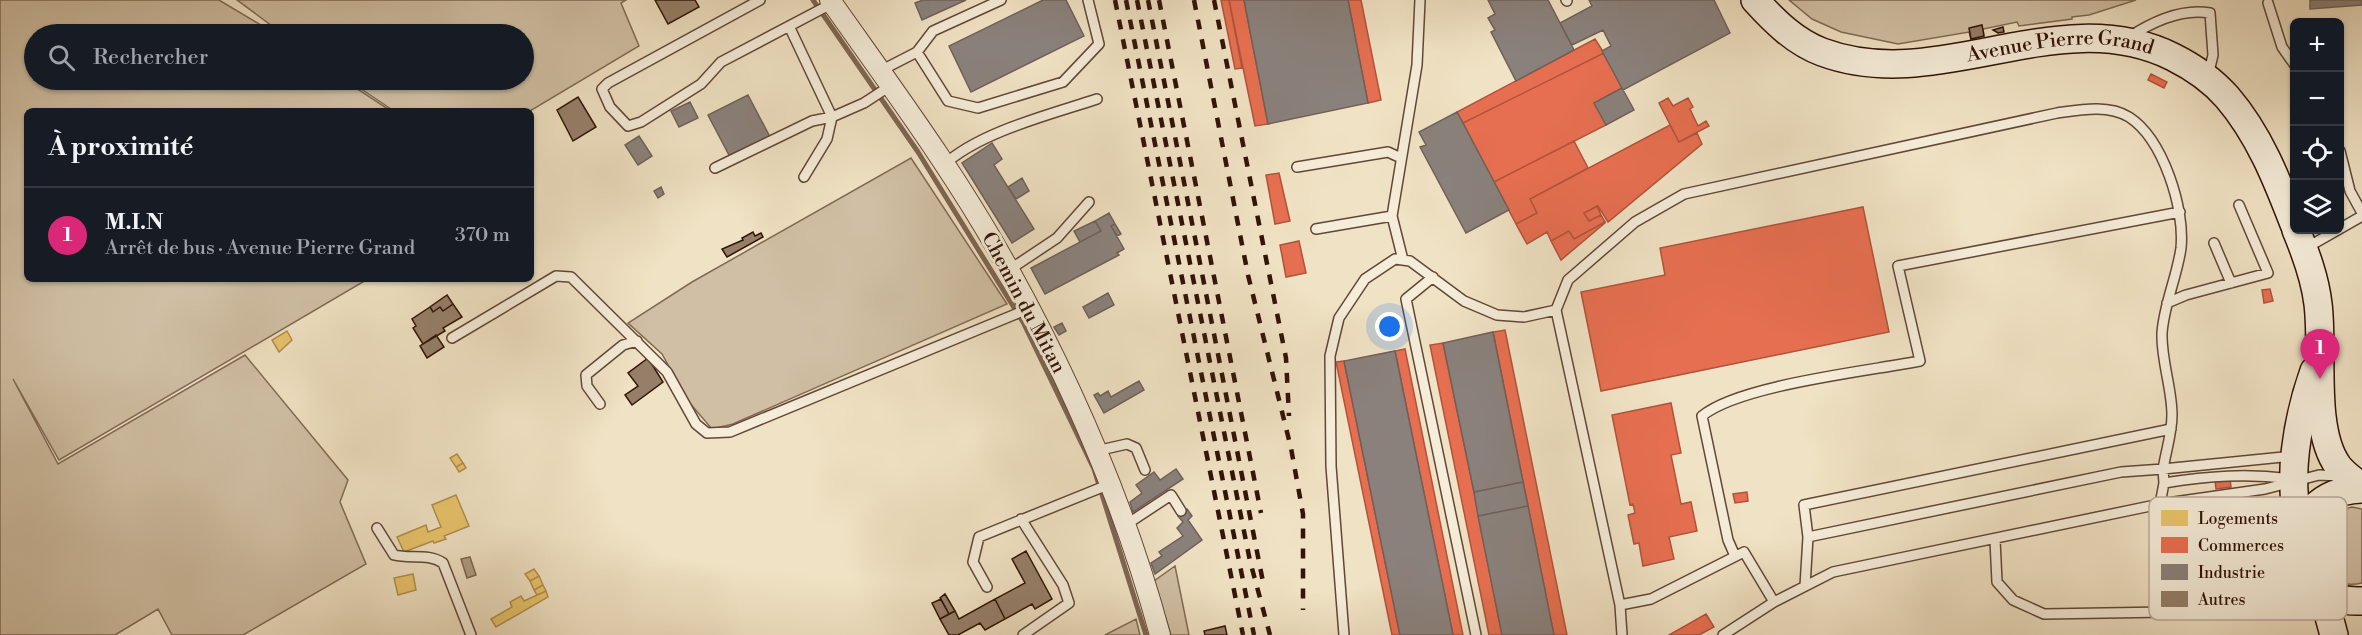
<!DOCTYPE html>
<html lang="fr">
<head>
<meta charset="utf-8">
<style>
  :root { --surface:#171b24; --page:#242831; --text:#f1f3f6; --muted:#9ea1a6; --line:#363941; --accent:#db2777 }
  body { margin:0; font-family:"Libre Bodoni",serif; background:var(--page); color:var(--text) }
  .controls { position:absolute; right:18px; top:18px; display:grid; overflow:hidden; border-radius:9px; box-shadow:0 2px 4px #0004 }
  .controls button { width:54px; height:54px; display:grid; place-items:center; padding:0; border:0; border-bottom:2px solid var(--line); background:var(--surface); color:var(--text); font:30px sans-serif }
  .you { position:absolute; left:1390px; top:327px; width:21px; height:21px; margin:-15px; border:4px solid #fff; border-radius:50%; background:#1a73e8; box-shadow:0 0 0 9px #1a73e833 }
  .badge { display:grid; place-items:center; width:39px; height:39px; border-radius:50%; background:var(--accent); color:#fff; font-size:20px; font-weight:700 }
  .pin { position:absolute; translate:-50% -50px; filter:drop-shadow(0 2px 3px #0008) }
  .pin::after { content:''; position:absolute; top:32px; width:21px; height:18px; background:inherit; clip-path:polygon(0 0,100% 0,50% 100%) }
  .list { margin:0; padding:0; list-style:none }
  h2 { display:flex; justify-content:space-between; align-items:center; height:78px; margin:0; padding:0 24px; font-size:26px }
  h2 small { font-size:20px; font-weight:400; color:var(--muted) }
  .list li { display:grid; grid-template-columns:39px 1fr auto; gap:18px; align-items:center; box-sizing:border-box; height:96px; padding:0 24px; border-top:2px solid var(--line) }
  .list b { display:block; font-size:22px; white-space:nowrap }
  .list p { margin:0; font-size:20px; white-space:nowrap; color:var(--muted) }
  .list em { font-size:20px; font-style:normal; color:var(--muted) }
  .icon { flex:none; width:33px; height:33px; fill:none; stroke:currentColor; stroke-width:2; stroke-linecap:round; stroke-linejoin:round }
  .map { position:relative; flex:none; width:2362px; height:635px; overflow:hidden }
  .search { position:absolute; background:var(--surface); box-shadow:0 2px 4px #0004; left:24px; top:24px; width:510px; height:66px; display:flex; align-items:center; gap:15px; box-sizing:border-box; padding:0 21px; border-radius:33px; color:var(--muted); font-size:22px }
  .panel { position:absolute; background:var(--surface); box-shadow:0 2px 4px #0004; left:24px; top:108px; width:510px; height:174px; border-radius:9px }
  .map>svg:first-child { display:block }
  .green { fill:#d0bfa4; stroke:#816956; stroke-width:1.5 }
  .water { fill:#af9c84; stroke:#7d6552; stroke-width:1.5 }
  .homes { fill:#e9c46a; stroke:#b28f4c; stroke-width:1.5 }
  .shops { fill:#e76f51; stroke:#b1533b; stroke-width:1.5 }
  .industry { fill:#8a817c; stroke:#706059; stroke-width:1.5 }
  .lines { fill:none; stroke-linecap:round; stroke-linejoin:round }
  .stream { stroke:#7d6552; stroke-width:5 }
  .building { fill:#957f69; stroke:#321307; stroke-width:1.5 }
  .lane-casing { stroke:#624736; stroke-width:12 }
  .street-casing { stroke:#624736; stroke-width:22 }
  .secondary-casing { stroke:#321307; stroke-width:30 }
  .lane { stroke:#f5ecd9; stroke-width:9 }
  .street { stroke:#f5ecd9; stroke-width:20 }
  .secondary { stroke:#f5ecd9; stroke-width:27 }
  .rail { stroke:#321307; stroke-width:4.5; stroke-dasharray:10 10; stroke-linecap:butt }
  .labels { text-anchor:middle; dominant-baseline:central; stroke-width:6; stroke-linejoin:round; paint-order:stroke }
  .street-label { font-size:20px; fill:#321307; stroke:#f5ecd9 }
  .key { fill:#f5ecd9; stroke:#baab9a; stroke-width:1.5 }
  .key-label { font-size:16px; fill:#321307 }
</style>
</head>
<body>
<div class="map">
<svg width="2362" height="635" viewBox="0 0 2362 635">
  <rect width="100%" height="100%" fill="#f0e2c4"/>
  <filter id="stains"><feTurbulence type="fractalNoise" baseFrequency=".00333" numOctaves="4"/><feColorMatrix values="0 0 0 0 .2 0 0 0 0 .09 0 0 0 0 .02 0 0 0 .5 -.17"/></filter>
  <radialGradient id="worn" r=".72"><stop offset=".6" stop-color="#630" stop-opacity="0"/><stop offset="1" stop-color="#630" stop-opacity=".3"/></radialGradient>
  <path class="green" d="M0,0h219l57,34h-242v46h310l47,31h-364v168h341l-309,181 -46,-81 45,85 187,-109 103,125 -8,22 26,62 -123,71h-71l-14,-26 -43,26h-115z
    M237,0h389l-5,3 18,43 -109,65h-136l-46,-31h176v-46h-241z
    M1789,0h347l-47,15 -17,2v2l-53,7 -2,-4 -34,7 1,7 -13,3 -2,-7 -71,12 -57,-12 -29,-13z
    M911,158l96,146 -274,120 -21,5 -24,-28 -26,-47 -34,-31 64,-41z
    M2352,507l10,2v74c-49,12 -68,-63 -10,-76z
    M1175,566l14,69h-18l-17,-54z
    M1136,619l4,16h-35z"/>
  <path class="water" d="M470,557l6,18 -9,3 -6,-19z"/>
  <path class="homes" d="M287,331l5,9 -13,12 -7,-12z
    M457,454l6,9 -7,4 -6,-9z
    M463,463l3,5 -7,4 -3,-5z
    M456,495l13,31 -25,10 2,3 -12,4 -1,-2 -29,11 -7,-15 29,-12 2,7 13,-5 -9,-22z
    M534,569l5,7 -9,5 -5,-7z
    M413,574l3,16 -18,5 -4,-17z
    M539,576l4,9 -9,5 -4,-9z
    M543,585l3,6 -9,4 -3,-5z
    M546,591l2,6 -52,30 -5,-8 21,-12 -2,-5 11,-6 3,5z"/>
  <path class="shops" d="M1221,0h8l13,68 -7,1z
    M1229,0h15l24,124 -13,2z
    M1348,0h13l20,100 -13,3z
    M1595,39l9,14 -141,70 -6,-11z
    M1604,53l18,35 -28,15 12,22 -112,57 -31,-59z
    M2151,74l16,8 -3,6 -16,-8z
    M1668,98l5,8 15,-8 5,9 -3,2 8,17 8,-5 3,5 -30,16 -20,-39z
    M1670,125l9,17 18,-9 5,11 -94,78 -10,-16 -14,7 5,8 12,-6 4,7 -31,17 -5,-8 -18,10 -4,-9 -20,12 -11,-20 21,-11 -7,-14z
    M1574,141l14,27 -58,31 7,14 -21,11 -22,-42z
    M1279,173l11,48 -15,3 -9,-49z
    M1597,206l4,9 -12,6 -5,-8z
    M1863,207l26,125 -288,59 -20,-99 84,-17 -5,-27z
    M1605,222v1l-44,37 -10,-19 18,-10 5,8z
    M1299,241l7,32 -20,4 -6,-32z
    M2270,289l3,12 -9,2 -2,-13z
    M1505,330l62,305h-13l-61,-303z
    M1443,343l31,149 28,143h-13l-59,-290z
    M1405,349l58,286h-10l-58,-284z
    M1344,361l56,274h-8l-56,-273z
    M1671,403l10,50 -10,2 10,49 10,-2 6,29 -28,6 5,22 -31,7 -4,-23 -5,1 -6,-29 7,-2 -2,-9 -3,1 -18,-90z
    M2230,479l1,8 -15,2 -1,-8z
    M1747,492l1,9 -13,2 -2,-9z
    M1706,614l8,13 -15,8h-30z"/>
  <path class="industry" d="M923,0h43l-44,20 -7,-17z
    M1043,0h23l18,36 -113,56 -22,-46z
    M1244,0h104l20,103 -100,21z
    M1488,0h60l26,50 -58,31 -25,-49 4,-2 -7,-12 7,-4z
    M1589,0h125l16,33 -107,57 -21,-39 9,-5 -8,-16 -31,15 -12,-22 32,-17z
    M2310,0h52v5l-52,4z
    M1622,88l12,22 -28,15 -12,-22z
    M748,95l22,42 -40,20 -22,-42z
    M690,102l8,16 -19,9 -8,-16z
    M1457,112l52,98 -43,23 -46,-86 6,-2 -7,-13z
    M639,136l13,20 -14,9 -13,-20z
    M992,143l10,16 -8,6 40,64 -22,14 -50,-80z
    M1022,178l7,13 -13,8 -8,-12z
    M661,187l3,7 -6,4 -4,-7z
    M1109,213l6,11 -4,2 13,23 -7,4 2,2 -74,39 -14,-26 70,-37 -6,-10z
    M1095,221l6,10 -21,11 -6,-11z
    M1115,224l6,10 -4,2 -6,-10z
    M1108,293l6,12 -25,13 -6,-11z
    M1062,323l4,8 -7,4 -5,-8z
    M1493,332l30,150 -49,10 -31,-149z
    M1395,351l58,284h-53l-56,-274z
    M1139,381l5,9 -40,23 -10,-18 4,-2 2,3 8,-5 3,6z
    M1176,469l7,10 -50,33 -3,-10 12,-9 -6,-8 18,-13 6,8z
    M1523,482l5,24 -50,10 -4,-24z
    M1528,506l26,129h-52l-24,-119z
    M1187,509l5,7 -4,4 14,20 -47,34 -4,-11 11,-7 -3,-4 24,-16 -6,-8 6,-6 -5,-6z"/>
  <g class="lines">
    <path class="stream" d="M813,0l105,152 105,170 71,147 52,166"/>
  </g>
  <path class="building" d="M655,0h40l4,7 -31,17z
    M1982,25l2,11 -13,3 -2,-11z
    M2003,27l1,5 -6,1 -5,-3z
    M578,97l18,30 -23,14 -16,-31z
    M753,232l2,4 6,-3 2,4 -36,20 -5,-8 21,-9 -1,-2z
    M447,295l6,9 -10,7 -3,-4 -7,5 -3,-5z
    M453,304l9,13 -19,11 2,3 -22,13 -10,-16 3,-2 -4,-7 18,-12 3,5 7,-5 3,4z
    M436,335l8,12 -17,11 -7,-12z
    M648,358l15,24 -31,23 -7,-10 13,-9 -10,-13z
    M1026,551l26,48 -17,10 -3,-5 -27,15 -10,-20 30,-16 -13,-24z
    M945,594l10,17 -6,3 -9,-16z
    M941,599l8,15 -9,5 -8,-16z
    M995,599l10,20 -20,11 -5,-7 -22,12h-9l-9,-16 15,-8 4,8z
    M1225,626l2,9h-22l-1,-4z"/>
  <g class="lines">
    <defs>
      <path id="lane" d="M760,0l-152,83 -6,6 8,18 18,19 13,-4 60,-38 20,-22 112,-59
        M1566,0l1,1
        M2268,3l14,44 12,17
        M789,26l43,91 32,-14 26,-17
        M2129,37c23,-15 53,-29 81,-24l3,42 -5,21
        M917,52l31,49 30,7 85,-26 36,-38 -11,-44
        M880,71l37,-19 16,-21 68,-31
        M2340,151l10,40 12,22
        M944,165c35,-33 108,-51 153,-66
        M1297,167l91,-15 13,6
        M715,168l97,-47 20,-4 -5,22 -23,38
        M1316,229l76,-13
        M2214,243l17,40
        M2306,248l56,-32
        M1403,260l-11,-44 25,-151 3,-65
        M1009,270l48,-32 32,-36
        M1433,277l-27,22 70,336
        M2167,303l19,-8 82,-22 -29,-68
        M1556,310l12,-30 67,-58 49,-28 373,-81c22,-3 51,-9 72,4 34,22 56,91 52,131 -4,29 -17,56 -19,85 -1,27 10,55 10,82 0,18 -6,36 -9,54l130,-13
        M452,338l104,-62 15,1 96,95 29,52 11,9 23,-1 298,-123
        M600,404l-13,-18 -1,-11 37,-30 14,-4
        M1096,451l31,-7 9,4 9,22
        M2160,504l4,-21c44,-7 84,-10 128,-4
        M2162,504c17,6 35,7 50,13 33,11 44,48 88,49
        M1021,519l42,66 6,18 -46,32
        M1124,526l47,-31 10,16
        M377,528l17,27c16,4 35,-2 49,8l28,72
        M1808,537l-4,-32 367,-76
        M1995,540l2,42 16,18 31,14 248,-4
        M1735,556l-7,-16 -26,-124c37,-31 167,-45 218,-55l-22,-95 282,-54
        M1805,586l3,-49 313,-65 42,-3 1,14
        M987,587l-14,-25 6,-25 131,-53
        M1620,605l31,-6 93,-47 30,50
        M1344,635l-13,-169 -1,-110 9,-38 26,-39 30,-20 15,2 54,40 33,14 27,2 32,-7 64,295 2,30
        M1723,635l51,-33 59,-30 327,-68 105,-15 54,-14 20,1"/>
      <path id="street" d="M830,0c62,88 127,175 179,270 63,114 117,239 151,365"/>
      <g id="secondary">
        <path id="s1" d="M1755,0c19,21 40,42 67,52 118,44 236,-52 351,5 20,10 39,23 54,40 32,37 50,83 67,127"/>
        <path d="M2296,230c10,24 19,48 22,74 6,45 -7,125 20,162 6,8 16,15 24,21"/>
        <path d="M2362,489c-88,3 -80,116 0,112"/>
        <path d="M2301,529c-16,-46 -3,-113 13,-158"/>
        <path d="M2322,591l12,44"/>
      </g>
    </defs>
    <use href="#lane" class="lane-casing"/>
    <use href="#street" class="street-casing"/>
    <use href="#secondary" class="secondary-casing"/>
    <use href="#lane" class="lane"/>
    <use href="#street" class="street"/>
    <use href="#secondary" class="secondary"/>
    <path class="rail" d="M1115,0l128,635
      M1126,0l128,635
      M1137,0l113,561 20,74
      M1148,0l116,587
      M1159,0l102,513
      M1194,0l54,275 43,173 12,66v96
      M1214,0l72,358 3,58"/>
  </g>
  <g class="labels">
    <g class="street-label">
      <text stroke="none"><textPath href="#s1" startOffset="327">Avenue Pierre Grand</textPath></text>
      <text transform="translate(1023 303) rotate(62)">Chemin du Mitan</text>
    </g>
  </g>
  <rect x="2149" y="497" width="198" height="123" rx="9" class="key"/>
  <rect x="2161" y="510" width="27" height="16" fill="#e9c46a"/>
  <rect x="2161" y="537" width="27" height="16" fill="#e76f51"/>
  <rect x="2161" y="564" width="27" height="16" fill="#8a817c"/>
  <rect x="2161" y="591" width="27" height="16" fill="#957f69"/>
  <g class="key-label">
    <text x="2198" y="524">Logements</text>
    <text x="2198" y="551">Commerces</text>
    <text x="2198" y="578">Industrie</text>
    <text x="2198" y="605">Autres</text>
  </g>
  <rect width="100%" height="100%" filter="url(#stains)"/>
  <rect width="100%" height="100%" fill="url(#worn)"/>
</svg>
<div class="controls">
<button>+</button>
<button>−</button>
<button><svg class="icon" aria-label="locate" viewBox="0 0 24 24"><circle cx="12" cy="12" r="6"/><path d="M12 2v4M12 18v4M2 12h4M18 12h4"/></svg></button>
<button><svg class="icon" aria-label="layers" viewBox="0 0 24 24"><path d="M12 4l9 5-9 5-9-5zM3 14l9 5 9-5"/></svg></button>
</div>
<div class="you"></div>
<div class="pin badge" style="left:2320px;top:379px">1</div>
<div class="search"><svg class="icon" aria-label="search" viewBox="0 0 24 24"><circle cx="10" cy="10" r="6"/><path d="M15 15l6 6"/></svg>Rechercher</div>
<section class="panel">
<h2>À proximité<small></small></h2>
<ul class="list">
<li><span class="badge">1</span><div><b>M.I.N</b><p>Arrêt de bus · Avenue Pierre Grand</p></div><em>370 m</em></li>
</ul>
</section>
</div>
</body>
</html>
